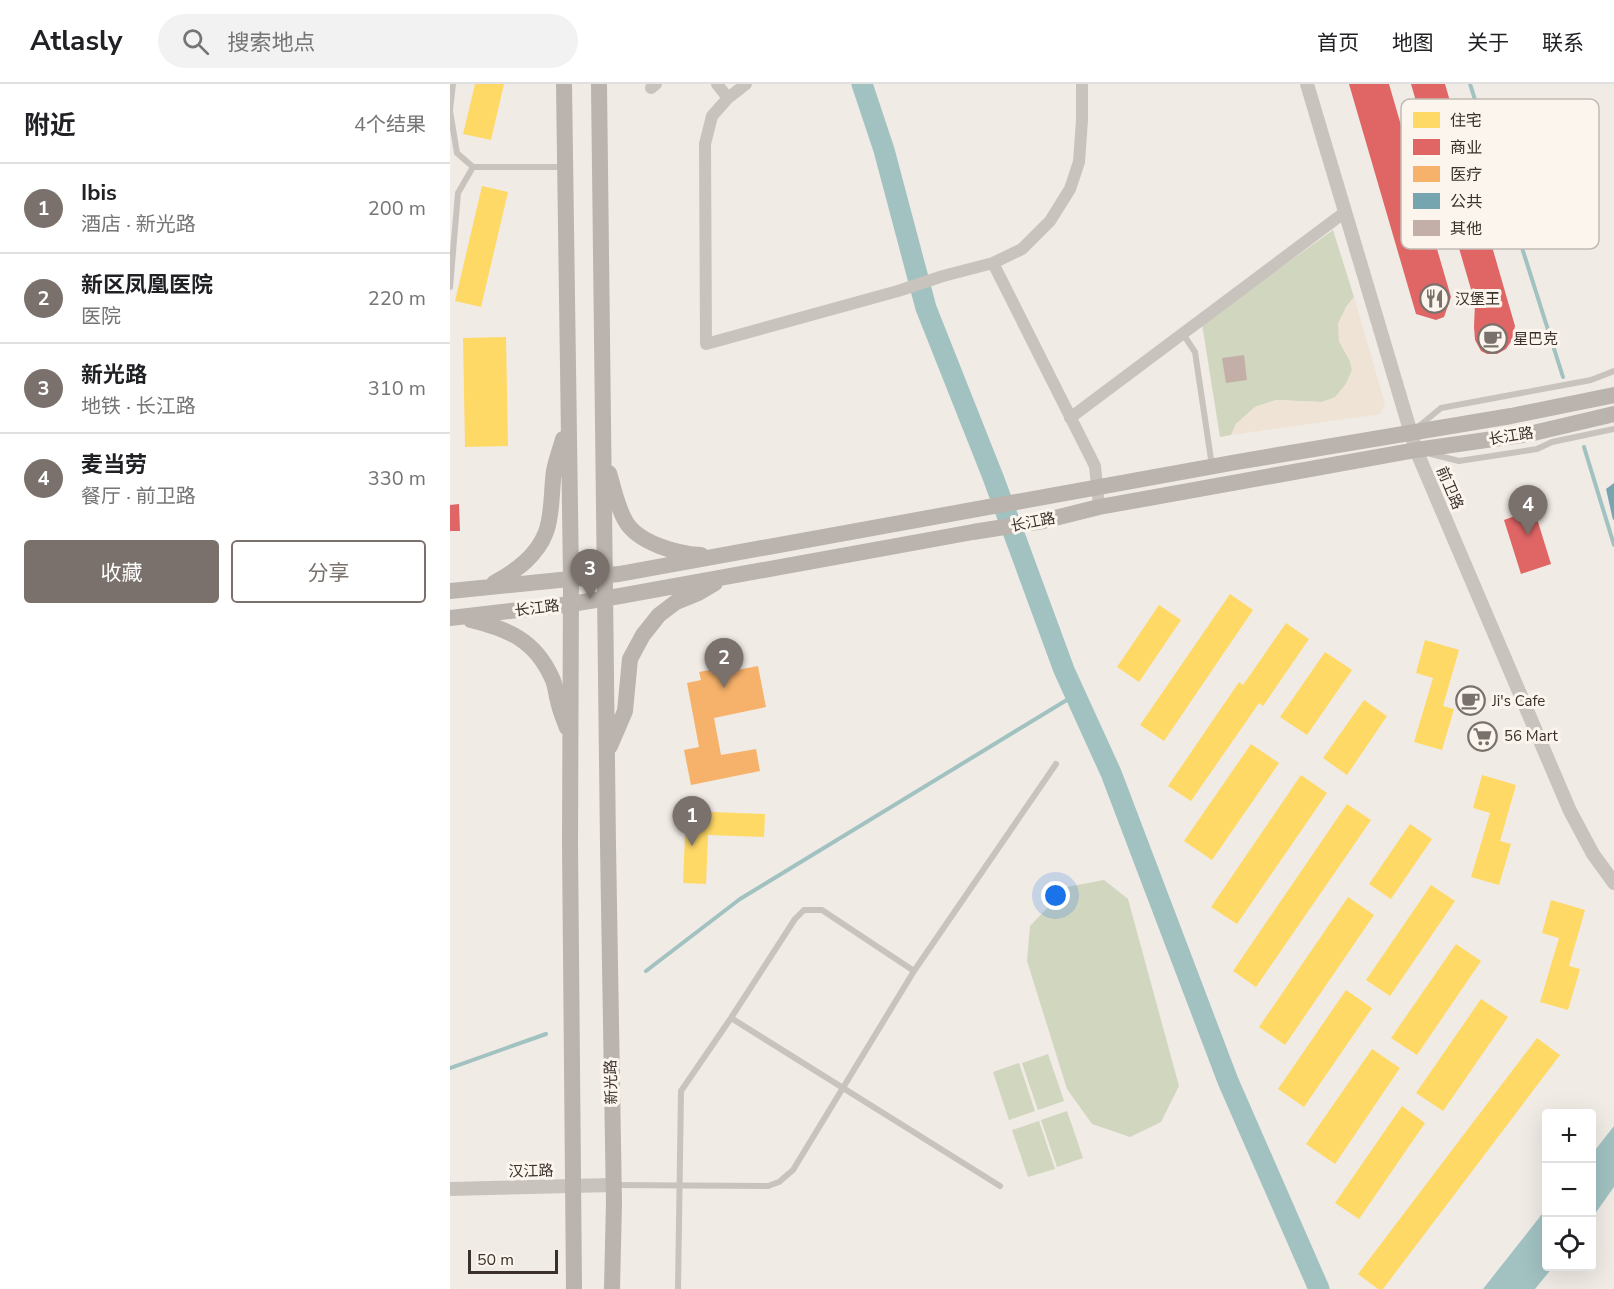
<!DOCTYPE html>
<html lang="zh">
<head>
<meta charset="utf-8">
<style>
  :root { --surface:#fff; --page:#f2f2f2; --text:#202124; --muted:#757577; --line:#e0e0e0; --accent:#7a716c }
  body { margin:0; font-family:"Nunito Sans","Noto Sans SC",sans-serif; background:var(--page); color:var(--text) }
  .controls { position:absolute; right:18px; bottom:18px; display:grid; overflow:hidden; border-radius:6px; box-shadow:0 6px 24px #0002 }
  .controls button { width:54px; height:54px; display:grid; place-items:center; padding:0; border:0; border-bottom:2px solid var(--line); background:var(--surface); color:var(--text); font:30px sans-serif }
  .scale { position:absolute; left:18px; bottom:15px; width:90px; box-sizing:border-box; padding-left:6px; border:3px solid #3b302b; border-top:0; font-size:16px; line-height:21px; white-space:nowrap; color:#3b302b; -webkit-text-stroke:4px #fbf5ee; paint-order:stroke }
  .you { position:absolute; left:606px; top:812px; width:21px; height:21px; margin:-15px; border:4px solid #fff; border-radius:50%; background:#1a73e8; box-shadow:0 0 0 9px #1a73e833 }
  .badge { display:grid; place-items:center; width:39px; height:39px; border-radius:50%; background:var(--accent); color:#fff; font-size:20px; font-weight:700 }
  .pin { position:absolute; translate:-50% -50px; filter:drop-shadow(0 2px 3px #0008) }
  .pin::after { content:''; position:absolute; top:32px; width:21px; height:18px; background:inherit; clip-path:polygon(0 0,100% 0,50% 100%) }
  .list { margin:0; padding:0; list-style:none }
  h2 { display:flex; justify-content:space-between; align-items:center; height:78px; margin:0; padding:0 24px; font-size:26px }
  h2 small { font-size:20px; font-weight:400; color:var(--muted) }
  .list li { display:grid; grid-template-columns:39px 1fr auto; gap:18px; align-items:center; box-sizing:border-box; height:90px; padding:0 24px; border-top:2px solid var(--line) }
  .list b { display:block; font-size:22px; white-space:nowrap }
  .list p { margin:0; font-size:20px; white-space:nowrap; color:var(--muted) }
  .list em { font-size:20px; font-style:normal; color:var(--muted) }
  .actions { display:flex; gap:12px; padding:18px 24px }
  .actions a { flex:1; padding:14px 0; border:2px solid var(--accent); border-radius:6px; text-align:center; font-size:21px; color:var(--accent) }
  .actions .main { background:var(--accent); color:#fff }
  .icon { flex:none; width:33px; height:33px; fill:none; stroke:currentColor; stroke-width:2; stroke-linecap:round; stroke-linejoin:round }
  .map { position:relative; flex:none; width:1164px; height:1205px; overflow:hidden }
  header { display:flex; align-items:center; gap:36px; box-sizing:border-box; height:84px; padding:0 30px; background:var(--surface); border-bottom:2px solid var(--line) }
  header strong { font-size:28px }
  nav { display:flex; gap:33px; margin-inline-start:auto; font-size:21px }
  .search { width:420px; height:54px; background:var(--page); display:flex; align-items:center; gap:15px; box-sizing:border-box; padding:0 21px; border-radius:33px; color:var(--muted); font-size:22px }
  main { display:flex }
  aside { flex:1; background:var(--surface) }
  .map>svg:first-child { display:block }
  .green { fill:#d1d6bf }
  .plaza { fill:#eee3d5 }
  .water { fill:#a1c2c1 }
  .homes { fill:#ffd966 }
  .shops { fill:#e06666 }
  .health { fill:#f6b26b }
  .public { fill:#76a5af }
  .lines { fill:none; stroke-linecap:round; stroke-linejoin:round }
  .stream { stroke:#a1c2c1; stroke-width:4 }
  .river { stroke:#a1c2c1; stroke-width:21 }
  .building { fill:#c3afa7 }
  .service { stroke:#c9c3be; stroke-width:6 }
  .minor { stroke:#c9c3be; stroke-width:12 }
  .tertiary { stroke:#c9c3be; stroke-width:14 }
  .secondary { stroke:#bab3ae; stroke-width:16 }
  .labels { text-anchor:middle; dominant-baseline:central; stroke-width:6; stroke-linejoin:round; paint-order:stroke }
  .poi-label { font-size:15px; fill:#3b302b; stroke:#fbf5ee; text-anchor:start }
  .street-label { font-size:15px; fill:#3b302b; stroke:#fbf5ee }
  .key { fill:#fbf5ee; stroke:#c1bab4; stroke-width:1.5 }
  .key-label { font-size:16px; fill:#3b302b }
</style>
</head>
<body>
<header>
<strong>Atlasly</strong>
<div class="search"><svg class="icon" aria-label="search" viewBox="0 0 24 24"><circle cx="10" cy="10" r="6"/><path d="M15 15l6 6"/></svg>搜索地点</div>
<nav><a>首页</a><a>地图</a><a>关于</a><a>联系</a></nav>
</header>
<main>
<aside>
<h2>附近<small>4个结果</small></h2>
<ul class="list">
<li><span class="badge">1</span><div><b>Ibis</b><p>酒店 · 新光路</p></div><em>200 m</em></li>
<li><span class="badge">2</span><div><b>新区凤凰医院</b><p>医院</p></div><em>220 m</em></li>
<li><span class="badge">3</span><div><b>新光路</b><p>地铁 · 长江路</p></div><em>310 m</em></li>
<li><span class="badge">4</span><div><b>麦当劳</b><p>餐厅 · 前卫路</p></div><em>330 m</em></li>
</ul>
<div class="actions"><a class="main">收藏</a><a>分享</a></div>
</aside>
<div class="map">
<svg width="1164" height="1205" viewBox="0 0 1164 1205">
  <rect width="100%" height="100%" fill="#f0ebe5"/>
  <path class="green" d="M883,146l21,67 -8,10 -7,34 11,20 2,9 -6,14 -11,14 -13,4 -46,-2 -21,7 -19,17 -5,11 -11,2 -18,-113z
    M654,796l24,19 51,187 -18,36 -31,15 -38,-13 -25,-35 -40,-128 3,-35 37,-39z
    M598,970l16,47 -26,9 -16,-47z
    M569,979l16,48 -26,9 -16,-48z
    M617,1027l16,47 -26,9 -16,-47z
    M589,1037l16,48 -27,8 -16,-47z"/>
  <path class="plaza" d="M904,213l31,107 -5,10 -149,21 5,-11 19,-17 21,-7 46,2 13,-5 11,-13 6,-14 -2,-9 -11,-20 -1,-18 8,-16z"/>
  <path class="water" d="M1164,1042v61l-22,31v-64z
    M1096,1125v57l7,1 -18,22h-52z"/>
  <path class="homes" d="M25,0h29l-13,56 -28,-6z
    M32,102l26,6 -27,115 -26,-6z
    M56,253l2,109 -43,1 -2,-109z
    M780,510l23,16 -89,131 -24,-16z
    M709,521l22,15 -42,62 -22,-15z
    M836,539l23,16 -46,67 -4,-3 -68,98 -23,-15 71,-104 4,3z
    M975,556l34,10 -16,56 11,3 -12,41 -28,-8 19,-64 -17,-5z
    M875,568l27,18 -45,65 -27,-18z
    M914,616l23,16 -40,59 -24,-17z
    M801,660l28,19 -67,97 -28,-19z
    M851,691l26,18 -90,131 -26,-17z
    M1032,691l34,10 -16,56 11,3 -12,41 -28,-8 19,-64 -17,-5z
    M897,720l24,16 -115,167 -23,-16z
    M236,727l79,3 -1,23 -56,-2 -2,49 -23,-1z
    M960,740l22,15 -41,60 -22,-15z
    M981,801l24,16 -65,95 -24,-16z
    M898,813l26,18 -89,130 -26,-18z
    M1101,816l34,10 -16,56 11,3 -12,41 -28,-8 19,-64 -17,-5z
    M1006,860l25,17 -64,94 -26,-17z
    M896,906l26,18 -68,99 -26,-18z
    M1031,915l27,18 -65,94 -27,-18z
    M1087,954l23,17 -177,234h-5l-20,-15z
    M922,965l28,19 -65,96 -29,-20z
    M952,1022l23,17 -66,96 -24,-16z"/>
  <path class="shops" d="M899,0h40l62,213 -7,20 -8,3 -20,-6z
    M961,0h34l70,242 -3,14 -6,9 -9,5h-10l-6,-3 -6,-11 -1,-13 1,-24z
    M1080,412l21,68 -30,10 -17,-54 11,-4 -4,-14z
    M9,420l1,27h-10v-26z"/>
  <path class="health" d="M286,581l1,5 21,-4 8,41 -52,11 7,37 35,-6 4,22 -69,14 -7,-35 15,-3 -12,-64 14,-3 -2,-8z"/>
  <path class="public" d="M1164,399v36l-1,1 -7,-31z"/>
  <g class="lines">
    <path class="stream" d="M1020,0l93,293
      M1134,363l30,98
      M196,887l94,-72 335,-204
      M0,984l96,-34"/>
    <path class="river" d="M412,0l22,66 42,158 67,169 71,193 47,103 117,308 91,208"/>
  </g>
  <path class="building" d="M794,271l3,25 -21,3 -4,-25z"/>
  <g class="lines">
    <path class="service" d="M0,26l3,-26
      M0,27l7,42 16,14h92
      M0,203l8,-94 15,-26
      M733,250l12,18 17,114
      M968,343l23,-19 150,-28 23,-9
      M981,370l28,7 78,-12 15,-7 62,-13
      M281,934l269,168
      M164,1101l154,1 11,-4 14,-12 121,-199 142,-207
      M228,1205l3,-198 50,-73 64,-99 9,-9h18l92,61"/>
    <path class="minor" d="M267,0l11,14
      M296,0l-18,14 -16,18 -7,28 1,200 192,-53 45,-15 50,-13 29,-14 28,-28 20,-32 9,-27 3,-42v-36
      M201,4l5,-4
      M543,179l102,203 4,41
      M620,334l275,-206"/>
    <path class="tertiary" d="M857,0l109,366 154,361 23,43 21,29
      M0,1105l163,-4"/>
    <path class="secondary" d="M114,0l7,495 -1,265 4,445
      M149,0l9,761 6,357 -2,87
      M159,389c5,16 8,34 17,49 13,21 51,32 75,33
      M44,499c22,-12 43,-27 52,-51 7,-19 5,-41 8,-61 2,-11 6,-21 9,-32
      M0,507l169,-17 618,-112 274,-46 103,-21
      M0,534l121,-14 49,-8 353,-64 70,-11 56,-14 317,-57 113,-16 85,-20
      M21,536c37,9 64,20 81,58 4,8 4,18 7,27 2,8 5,15 8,23
      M160,662l15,-35 5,-52 13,-24 16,-20 17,-13 22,-9 17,-10"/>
  </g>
  <defs>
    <symbol id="restaurant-ring" viewBox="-11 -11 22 22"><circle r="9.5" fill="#fbf5ee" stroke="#7a716c" stroke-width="1.5"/><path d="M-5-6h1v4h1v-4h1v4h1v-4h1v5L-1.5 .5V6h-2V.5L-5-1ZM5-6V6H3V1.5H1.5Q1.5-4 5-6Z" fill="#7a716c"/></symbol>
    <symbol id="cafe-ring" viewBox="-11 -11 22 22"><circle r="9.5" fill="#fbf5ee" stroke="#7a716c" stroke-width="1.5"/><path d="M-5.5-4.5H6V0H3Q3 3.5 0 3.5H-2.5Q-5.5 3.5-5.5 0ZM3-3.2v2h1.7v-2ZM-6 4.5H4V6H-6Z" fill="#7a716c"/></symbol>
    <symbol id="supermarket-ring" viewBox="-11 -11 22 22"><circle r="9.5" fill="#fbf5ee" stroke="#7a716c" stroke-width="1.5"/><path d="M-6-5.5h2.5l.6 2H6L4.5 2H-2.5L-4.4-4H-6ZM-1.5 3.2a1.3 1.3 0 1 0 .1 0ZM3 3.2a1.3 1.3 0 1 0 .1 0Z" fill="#7a716c"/></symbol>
  </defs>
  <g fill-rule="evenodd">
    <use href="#restaurant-ring" x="968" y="198" width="33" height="33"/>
    <use href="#cafe-ring" x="1026" y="238" width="33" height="33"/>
    <use href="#cafe-ring" x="1004" y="600" width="33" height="33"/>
    <use href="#supermarket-ring" x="1016" y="636" width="33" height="33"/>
  </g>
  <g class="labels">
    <g class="poi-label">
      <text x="1005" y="215">汉堡王</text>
      <text x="1063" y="255">星巴克</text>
      <text x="1042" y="617">Ji's Cafe</text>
      <text x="1054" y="652">56 Mart</text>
    </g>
    <g class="street-label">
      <text transform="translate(1061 352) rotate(-9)">长江路</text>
      <text transform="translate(1000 404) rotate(67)">前卫路</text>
      <text transform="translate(583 438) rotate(-11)">长江路</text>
      <text transform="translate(87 524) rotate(-7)">长江路</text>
      <text transform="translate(161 998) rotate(-91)">新光路</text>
      <text transform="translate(81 1087) rotate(-1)">汉江路</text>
    </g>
  </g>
  <rect x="951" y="15" width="198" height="150" rx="9" class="key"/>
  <rect x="963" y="28" width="27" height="16" fill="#ffd966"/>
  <rect x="963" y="55" width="27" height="16" fill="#e06666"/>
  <rect x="963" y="82" width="27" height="16" fill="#f6b26b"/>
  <rect x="963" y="109" width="27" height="16" fill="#76a5af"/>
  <rect x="963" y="136" width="27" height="16" fill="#c3afa7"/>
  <g class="key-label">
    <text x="1000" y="42">住宅</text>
    <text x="1000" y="69">商业</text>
    <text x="1000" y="96">医疗</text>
    <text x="1000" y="123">公共</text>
    <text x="1000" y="150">其他</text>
  </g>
</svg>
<div class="controls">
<button>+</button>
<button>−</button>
<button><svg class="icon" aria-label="locate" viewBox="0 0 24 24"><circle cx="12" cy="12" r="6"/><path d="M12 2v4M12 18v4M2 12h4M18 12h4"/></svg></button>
</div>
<div class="scale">50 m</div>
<div class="you"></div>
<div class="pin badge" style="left:242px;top:762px">1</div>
<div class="pin badge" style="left:274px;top:604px">2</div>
<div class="pin badge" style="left:140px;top:515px">3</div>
<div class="pin badge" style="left:1078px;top:451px">4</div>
</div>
</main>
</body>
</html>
